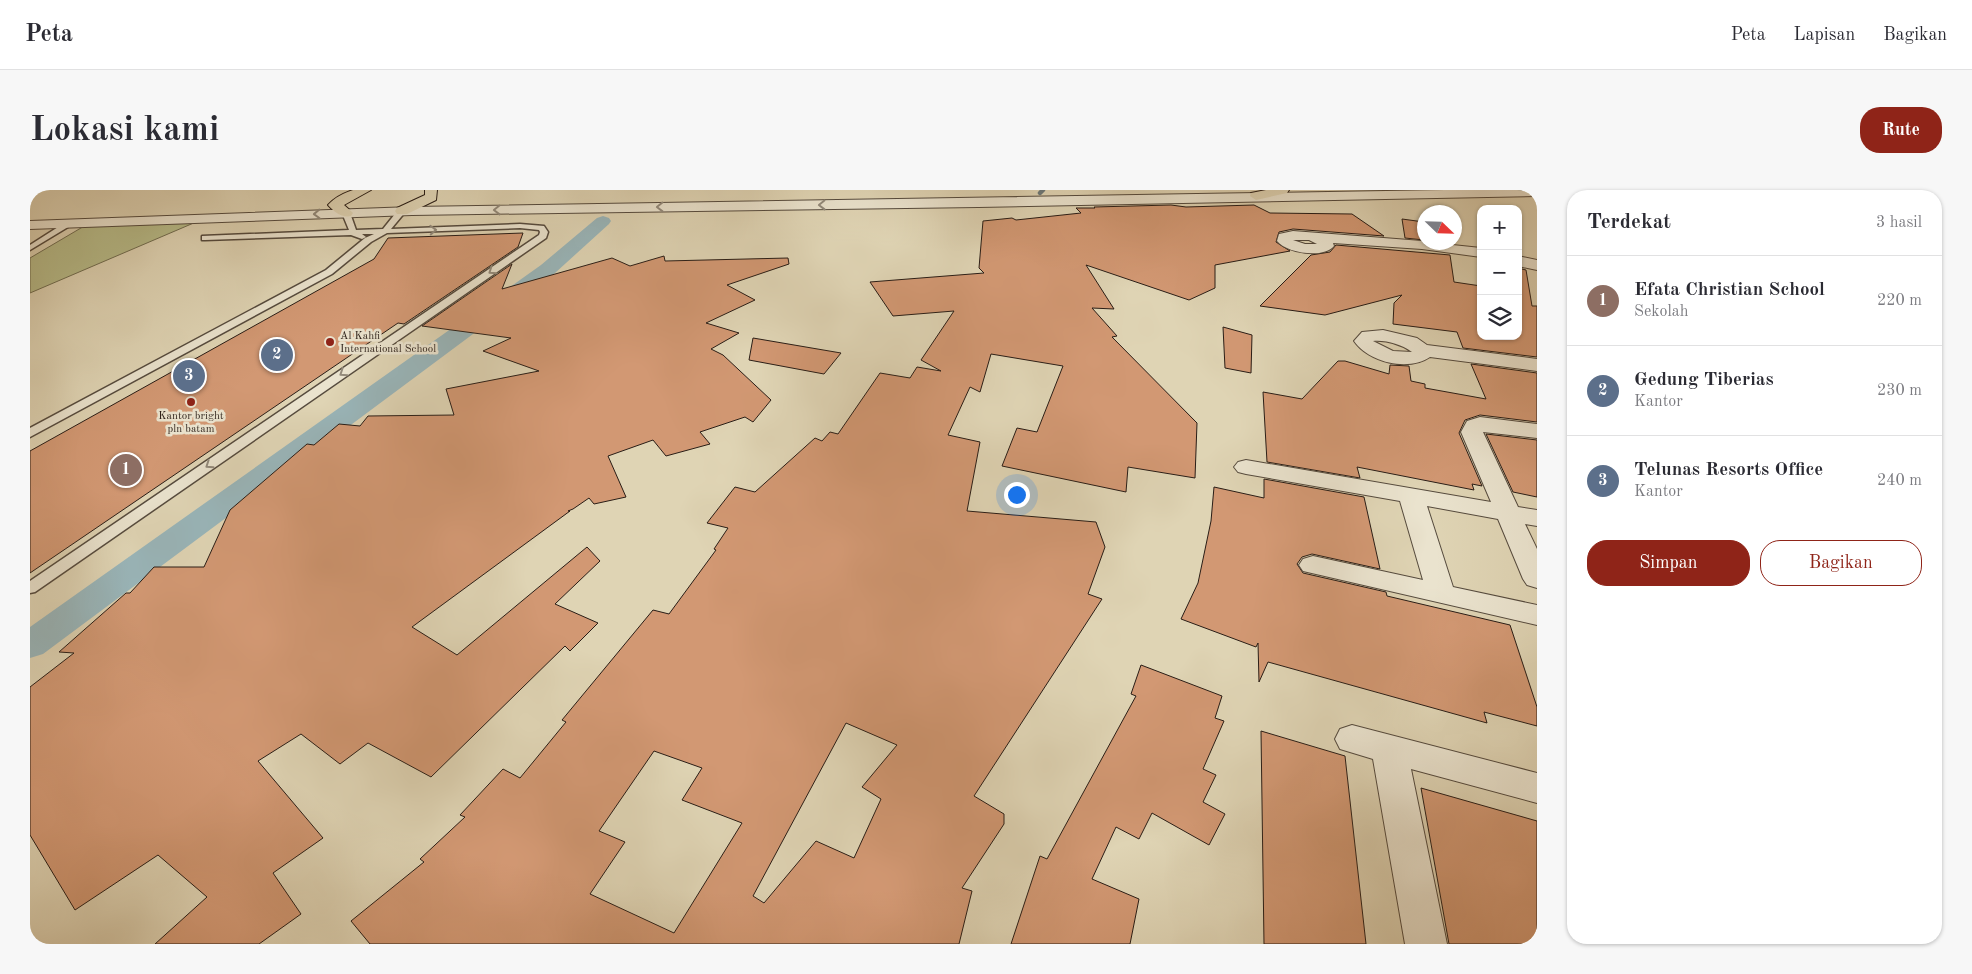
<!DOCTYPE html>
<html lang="id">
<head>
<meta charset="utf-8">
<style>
  :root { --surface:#fff; --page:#f7f7f7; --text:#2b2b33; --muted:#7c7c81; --line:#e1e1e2; --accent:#8f2418 }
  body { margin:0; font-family:"Old Standard TT",serif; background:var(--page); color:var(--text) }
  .controls { position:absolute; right:15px; top:15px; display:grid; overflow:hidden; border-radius:10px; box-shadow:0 1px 4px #0004 }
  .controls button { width:45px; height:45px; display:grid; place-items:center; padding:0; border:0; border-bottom:1px solid var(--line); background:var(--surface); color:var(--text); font:25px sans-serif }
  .compass { position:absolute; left:1387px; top:15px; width:45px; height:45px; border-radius:50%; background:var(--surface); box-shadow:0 1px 4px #0004; rotate:113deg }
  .you { position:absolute; left:986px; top:304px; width:18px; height:18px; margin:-12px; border:4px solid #fff; border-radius:50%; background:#1a73e8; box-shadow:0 0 0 8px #1a73e833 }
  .badge { display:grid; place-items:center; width:32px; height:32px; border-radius:50%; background:var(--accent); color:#fff; font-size:16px; font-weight:700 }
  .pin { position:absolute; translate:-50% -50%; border:2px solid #fff; box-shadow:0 1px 5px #0006 }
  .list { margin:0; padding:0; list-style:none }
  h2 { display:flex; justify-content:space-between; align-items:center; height:65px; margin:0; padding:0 20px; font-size:21px }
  h2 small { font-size:16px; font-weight:400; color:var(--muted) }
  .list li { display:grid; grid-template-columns:32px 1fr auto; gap:15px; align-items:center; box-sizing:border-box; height:90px; padding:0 20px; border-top:1px solid var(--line) }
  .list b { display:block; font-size:19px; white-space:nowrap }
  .list p { margin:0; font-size:16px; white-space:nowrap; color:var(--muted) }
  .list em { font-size:16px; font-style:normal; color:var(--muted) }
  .actions { display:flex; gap:10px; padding:15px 20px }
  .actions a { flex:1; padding:11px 0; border:1px solid var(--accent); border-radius:20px; text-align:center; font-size:18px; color:var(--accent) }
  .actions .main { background:var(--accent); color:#fff }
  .icon { flex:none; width:28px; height:28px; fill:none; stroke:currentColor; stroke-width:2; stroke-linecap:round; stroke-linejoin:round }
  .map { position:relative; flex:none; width:1507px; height:754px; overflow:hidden; border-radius:20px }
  header { display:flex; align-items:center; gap:30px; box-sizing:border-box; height:70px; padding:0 25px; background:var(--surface); border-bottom:1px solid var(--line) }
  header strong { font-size:24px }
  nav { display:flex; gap:28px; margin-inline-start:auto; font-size:18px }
  .intro { display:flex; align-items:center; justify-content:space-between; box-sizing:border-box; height:120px; padding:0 30px }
  h1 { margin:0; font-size:35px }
  .button { padding:12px 22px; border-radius:20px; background:var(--accent); color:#fff; font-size:18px; font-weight:700 }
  main { display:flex; gap:30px; padding:0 30px }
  aside { flex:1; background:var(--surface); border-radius:20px; box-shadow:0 1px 4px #0004 }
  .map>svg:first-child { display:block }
  .green { fill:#b7bb89; stroke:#706c50 }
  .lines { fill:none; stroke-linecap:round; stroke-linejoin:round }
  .stream { stroke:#6c7878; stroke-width:4.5 }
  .canal { fill:#99b5b9; fill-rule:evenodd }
  .building { fill:#d29873; stroke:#291d16; fill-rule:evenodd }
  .service-casing { stroke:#564b3e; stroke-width:3 }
  .minor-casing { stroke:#564b3e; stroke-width:2 }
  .tertiary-casing { stroke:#564b3e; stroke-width:2 }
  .trunk-casing { stroke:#291d16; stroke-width:2 }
  .service { fill:#eae3ce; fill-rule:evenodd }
  .minor { fill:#eae3ce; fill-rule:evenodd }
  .tertiary { fill:#eae3ce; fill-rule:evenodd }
  .trunk { fill:#dfd4b4; fill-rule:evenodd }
  .oneway { stroke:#938a7b }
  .poi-dot { fill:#8f2418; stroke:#eae3ce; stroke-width:2 }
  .labels { text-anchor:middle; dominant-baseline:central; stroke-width:5; stroke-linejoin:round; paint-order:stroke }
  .far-poi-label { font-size:11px; fill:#291d16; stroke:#eae3ce; text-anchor:start }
</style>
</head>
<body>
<header>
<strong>Peta</strong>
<nav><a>Peta</a><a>Lapisan</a><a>Bagikan</a></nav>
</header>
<div class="intro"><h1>Lokasi kami</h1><a class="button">Rute</a></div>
<main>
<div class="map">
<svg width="1507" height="754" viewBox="0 0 1507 754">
  <rect width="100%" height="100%" fill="#dfd4b4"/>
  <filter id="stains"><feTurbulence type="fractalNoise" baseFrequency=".004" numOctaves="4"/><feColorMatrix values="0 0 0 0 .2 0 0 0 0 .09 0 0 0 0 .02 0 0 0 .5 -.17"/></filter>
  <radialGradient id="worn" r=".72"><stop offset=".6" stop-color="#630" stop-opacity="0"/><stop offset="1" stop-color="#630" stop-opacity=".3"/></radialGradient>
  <path class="green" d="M166,32l-166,71v-35l56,-33z"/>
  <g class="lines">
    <path class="stream" d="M1010,3l3,-3"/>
    <path class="canal" d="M573,26l6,2 2,3 -2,3 -54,49 -512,381 -13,4v-31l511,-362 56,-47z"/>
  </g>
  <path class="building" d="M1141,15l15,2 68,-2 16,8 82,1 32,22 -91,-7 -14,3 -3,10 14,9 -75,14v23l-26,12 -103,-35 28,44 -22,-1 25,28 -5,1 85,86 -2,55 -67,-11 -2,25 -124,-26 15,-38 20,4 26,-66 -72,-12 -11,38 -10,-5 -22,48 32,7 -13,69 129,11 9,25 -17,47 14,5 -128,197 30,18v10l-42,64 10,3 -13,53h-589l-19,-23 73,-59 -4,-3 45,-42 -5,-2 43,-46 17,9 46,-56 -4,-2 91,-110 16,4 47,-64 -2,-1 14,-21 -21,-5 28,-36 20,5 60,-54 7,3 8,-9 8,2 42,-61 30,5 7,-11 24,4 -20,-11 33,-49 -61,5 -23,-34 114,-9 -5,-5 4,-47 29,-3 4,2 65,-7 -5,-5h19l-1,-1zM816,533l51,22 -35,42 19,12 -27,59 -38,-17 -52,62 -11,-7zM624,561l48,17 -20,32 60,23 -68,110 -84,-39 35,-52 -26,-11z
    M1372,29l22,3v18l-19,-2z
    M493,43l-5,14 -114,77 -6,-1 -368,250v-122l344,-192 14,-21z
    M1306,55l114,10 4,27 27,4v50h37v-68l8,2 6,36h5v51l-74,-9 -6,-16 -64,-8 1,-21 8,-8 -77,20 -65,-9 51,-51 19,-3z
    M634,66l1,5 123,-3 1,6 -62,21 28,15 -49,23 33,10 -28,16 12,6 48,45 -18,22 -8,-5 -45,15 10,12 -44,12 -13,-16 -45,16 18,41 -32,7 -5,-6 -16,11 -5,2h2l-158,116 45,28 130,-108 13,14 -45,43 43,19 -28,28 -5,-5 -134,131 -63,-34 -28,21 -39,-30 -43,27 65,77 -50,35 28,41 -42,30h-104l52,-47 -49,-42 -83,55 -45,-75v-148l44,-34 -15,-1 67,-59h4l24,-26h50l26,-57 77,-66 7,1 25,-21 21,2 8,-10 86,-1 -8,-26 93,-18 -56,-20 28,-13 -89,-12 90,-62 -10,25 110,-31 18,8z
    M1193,137l29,8 -1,38 -26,-5z
    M723,148l88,15 -17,21 -75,-14z
    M1308,171h7l44,13 1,-9 19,1 2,15 14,3v4l61,11 -15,-35 66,9v49l-57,-7 -15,5 -6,13 23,53 -10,-2 2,6 -117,-23 3,11 -93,-16 -4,-70 39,7z
    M1456,244l51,6v57l-24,-5z
    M1234,289l100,18 16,72 -68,-15 -10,3 -5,7 6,9 83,19 1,4 123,29 27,82v19l-53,-14 3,11 -219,-61 -9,20 -1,-39 -2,4 -75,-28 17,-36 13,-62 3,-34 50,11z
    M1111,475l81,31 -7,22 9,3 -21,48 13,6 -13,27 22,12 -16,31 -57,-32 -13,26 -23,-12 -24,52 47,20 -9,45h-119l29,-88 7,3 89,-163 -5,-2z
    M1231,541l84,25 21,188h-102z
    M1391,598l116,33v123h-88z"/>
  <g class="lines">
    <defs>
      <path id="service" d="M369,19l7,2 -15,18 129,-5 24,2 4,6 -2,6 -511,354 -5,1v-12l509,-346 1,-3 -1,-2 -19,-2 -133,5 -16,9 -39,32 -302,163v-9l296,-158 39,-32 9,-4h-12l4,3 -4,2 -11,-4 -146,5h-3v-4l147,-6 -7,-17 4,-2 4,2 6,17 27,-1z
        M36,32l7,2 -43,26v-5z"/>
      <path id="minor" d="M1263,41l129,10 2,1 57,6v9l-59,-8 -89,-6 1,3c-10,13 -48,7 -57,-5l2,-7zM1263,50h16l8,4h-12z
        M1488,66l19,4v10l-19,-4z
        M1353,140l34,8 10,7 110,14v12l-107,-14c-22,15 -62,5 -76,-16l8,-9zM1343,151c14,-1 27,3 39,11l-19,-1z
        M1450,227l57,7v14l-54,-6 35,75 19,3v16l-12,-2 12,25v39l-10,-3 -4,-6 -25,-60 -71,-13 26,81 84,18v20l-234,-54 -4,-6 4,-6 10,-3 110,24 -23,-79 -154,-27 -8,-2 -4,-5 4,-5 8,-2 245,42 -30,-70 6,-11z
        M1322,535l185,48v30l-126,-34 36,175h-42l-32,-185 -33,-10 -5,-10 5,-10z"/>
      <path id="tertiary" d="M1415,0h92v6l-559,11 -566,8 -382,14v-8l382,-14z"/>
      <path id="trunk" d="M323,0h18l-27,15 9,8 -2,3c-9,2 -17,-4 -23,-11 7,-8 16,-12 25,-15z
        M395,0h12l-1,10 -29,14h-10l-2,-3 2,-3 28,-13z
        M1236,0h23l-2,3 -31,7 -6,-4 1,-3z"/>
    </defs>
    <use href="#service" class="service-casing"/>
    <use href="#minor" class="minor-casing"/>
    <use href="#tertiary" class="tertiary-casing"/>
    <use href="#trunk" class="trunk-casing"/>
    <use href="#service" class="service"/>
    <use href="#minor" class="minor"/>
    <use href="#tertiary" class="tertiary"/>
    <use href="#trunk" class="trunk"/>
  </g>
  <defs><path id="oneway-chevron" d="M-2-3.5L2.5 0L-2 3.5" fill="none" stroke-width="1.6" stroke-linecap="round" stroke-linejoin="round" transform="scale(1.25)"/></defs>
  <g class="oneway">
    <use href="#oneway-chevron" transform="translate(792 15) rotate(179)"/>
    <use href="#oneway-chevron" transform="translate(630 17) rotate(179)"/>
    <use href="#oneway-chevron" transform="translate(467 20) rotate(179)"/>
    <use href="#oneway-chevron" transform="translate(287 24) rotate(178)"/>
    <use href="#oneway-chevron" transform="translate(403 40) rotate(-3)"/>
    <use href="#oneway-chevron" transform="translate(462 81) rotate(146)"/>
    <use href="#oneway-chevron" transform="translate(313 183) rotate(146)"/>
    <use href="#oneway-chevron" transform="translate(179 275) rotate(146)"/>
  </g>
  <g class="poi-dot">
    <circle cx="300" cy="152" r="5"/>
    <circle cx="161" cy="212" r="5"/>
  </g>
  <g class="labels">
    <g class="far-poi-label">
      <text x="310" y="146">Al Kahfi<tspan x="310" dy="13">International School</tspan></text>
      <text x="161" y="226" text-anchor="middle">Kantor bright<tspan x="161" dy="13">pln batam</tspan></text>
    </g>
  </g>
  <rect width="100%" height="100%" filter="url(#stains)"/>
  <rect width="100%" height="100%" fill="url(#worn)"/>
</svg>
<div class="controls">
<button>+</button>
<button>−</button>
<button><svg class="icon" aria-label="layers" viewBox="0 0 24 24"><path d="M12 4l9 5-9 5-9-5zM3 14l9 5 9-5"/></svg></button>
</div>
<svg class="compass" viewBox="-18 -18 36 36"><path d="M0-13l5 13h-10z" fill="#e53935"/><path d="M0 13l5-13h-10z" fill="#7c7c81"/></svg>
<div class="you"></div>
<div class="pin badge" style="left:96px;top:280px;background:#8d6e63">1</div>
<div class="pin badge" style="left:247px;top:165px;background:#5c6f8a">2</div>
<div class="pin badge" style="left:159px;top:186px;background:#5c6f8a">3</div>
</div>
<aside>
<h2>Terdekat<small>3 hasil</small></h2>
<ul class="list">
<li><span class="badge" style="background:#8d6e63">1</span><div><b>Efata Christian School</b><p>Sekolah</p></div><em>220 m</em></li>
<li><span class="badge" style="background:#5c6f8a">2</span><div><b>Gedung Tiberias</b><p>Kantor</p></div><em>230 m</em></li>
<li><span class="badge" style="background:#5c6f8a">3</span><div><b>Telunas Resorts Office</b><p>Kantor</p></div><em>240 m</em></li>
</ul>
<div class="actions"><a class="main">Simpan</a><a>Bagikan</a></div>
</aside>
</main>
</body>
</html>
